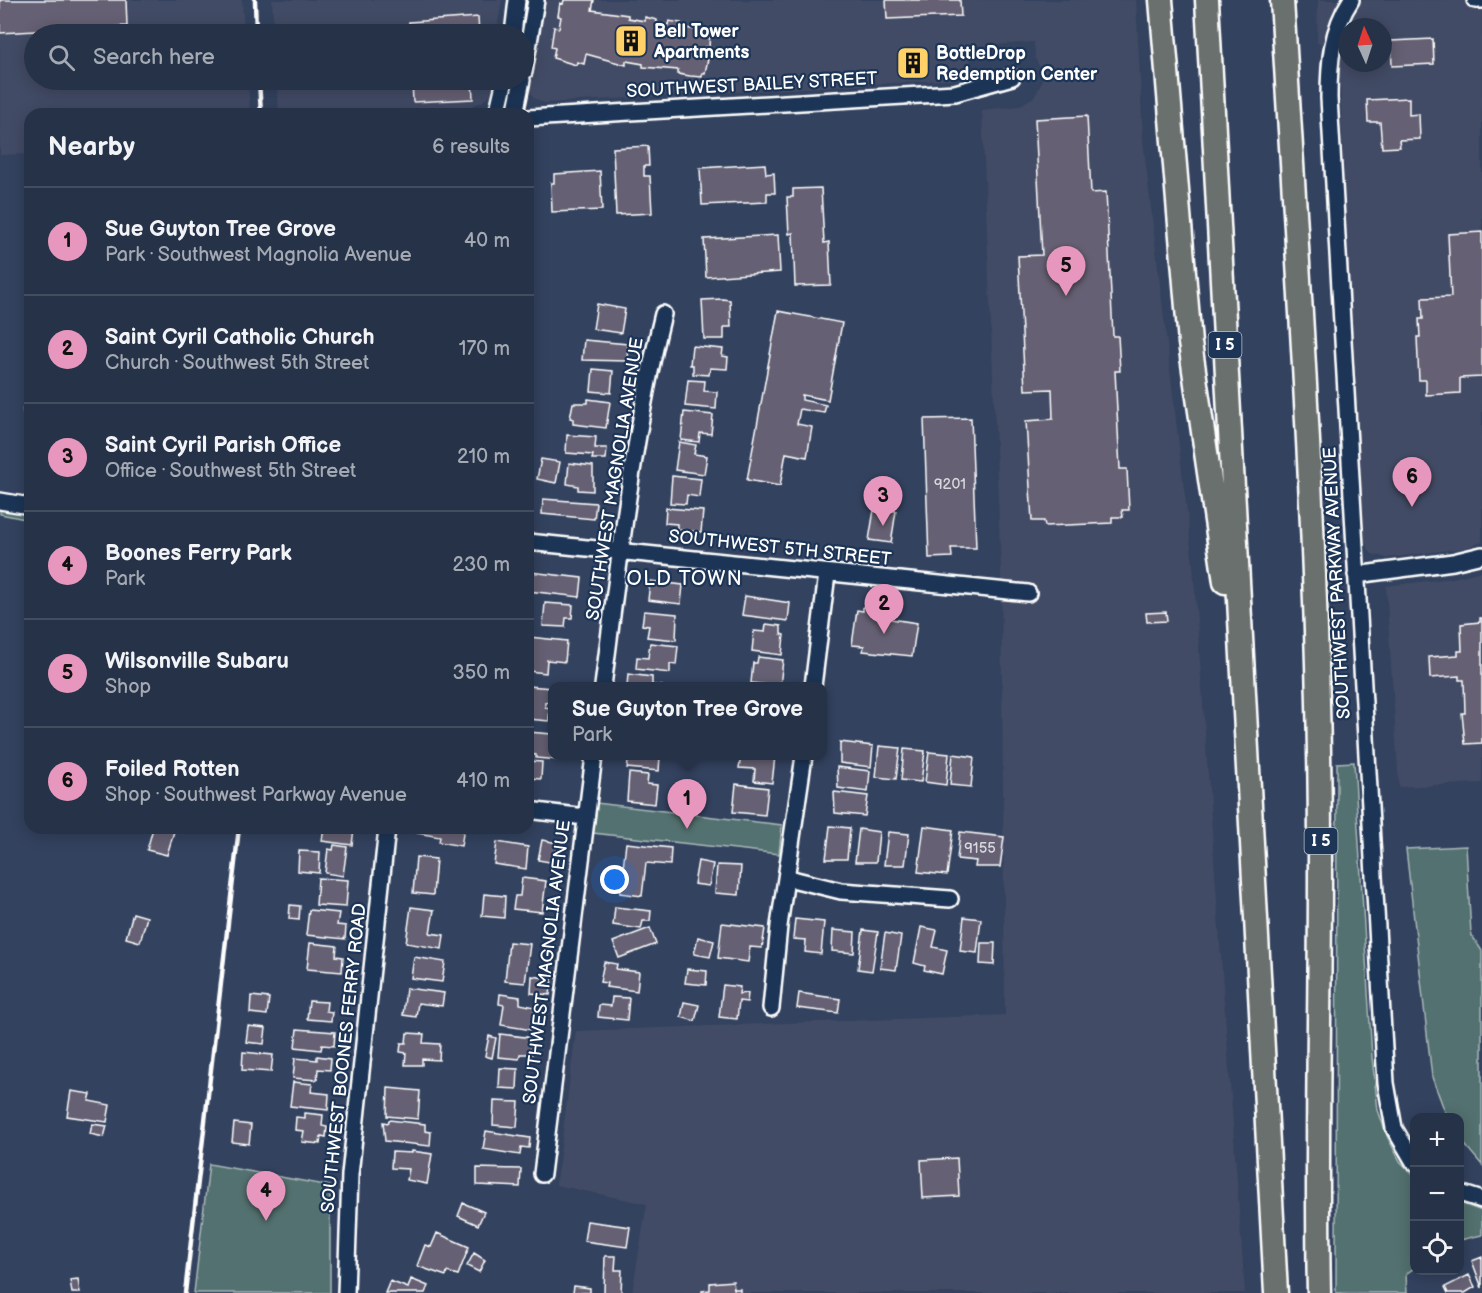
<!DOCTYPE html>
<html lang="en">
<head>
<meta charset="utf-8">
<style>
  :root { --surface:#263247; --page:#2e3a4e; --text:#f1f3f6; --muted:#a4aab4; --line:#424d60; --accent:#e797bd }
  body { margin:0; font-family:"Balsamiq Sans",sans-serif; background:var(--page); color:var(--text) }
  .controls { position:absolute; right:18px; bottom:18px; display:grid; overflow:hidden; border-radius:12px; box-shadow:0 3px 15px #0003 }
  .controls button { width:54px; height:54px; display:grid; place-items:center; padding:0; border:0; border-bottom:2px solid var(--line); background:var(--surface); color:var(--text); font:30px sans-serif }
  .compass { position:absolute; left:1338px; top:18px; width:54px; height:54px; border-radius:50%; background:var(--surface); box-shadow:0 3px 15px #0003; rotate:357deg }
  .you { position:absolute; left:615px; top:880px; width:21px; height:21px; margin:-15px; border:4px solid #fff; border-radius:50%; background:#1a73e8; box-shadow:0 0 0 9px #1a73e833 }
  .badge { display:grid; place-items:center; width:39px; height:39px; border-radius:50%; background:var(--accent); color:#111; font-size:20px; font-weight:700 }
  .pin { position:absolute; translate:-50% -50px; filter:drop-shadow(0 2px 3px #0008) }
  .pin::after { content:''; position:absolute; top:32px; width:21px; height:18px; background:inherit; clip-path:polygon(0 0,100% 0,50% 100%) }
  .popup { position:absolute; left:548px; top:682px; width:279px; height:78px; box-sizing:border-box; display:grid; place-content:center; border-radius:12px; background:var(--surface); filter:drop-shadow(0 2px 4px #0005); font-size:20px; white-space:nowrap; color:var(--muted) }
  .popup b { font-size:22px; color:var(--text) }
  .popup::after { content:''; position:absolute; left:50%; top:100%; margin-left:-12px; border:12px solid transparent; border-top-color:var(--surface) }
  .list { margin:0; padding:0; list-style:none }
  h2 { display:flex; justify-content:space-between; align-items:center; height:78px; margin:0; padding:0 24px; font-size:26px }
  h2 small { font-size:20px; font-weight:400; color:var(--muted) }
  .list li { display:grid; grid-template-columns:39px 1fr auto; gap:18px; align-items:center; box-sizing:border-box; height:108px; padding:0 24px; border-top:2px solid var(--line) }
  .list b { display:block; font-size:22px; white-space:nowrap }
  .list p { margin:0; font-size:20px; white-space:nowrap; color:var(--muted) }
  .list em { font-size:20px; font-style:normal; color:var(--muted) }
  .icon { flex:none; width:33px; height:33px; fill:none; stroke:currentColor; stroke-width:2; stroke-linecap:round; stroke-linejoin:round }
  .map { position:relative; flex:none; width:1482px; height:1293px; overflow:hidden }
  .search { position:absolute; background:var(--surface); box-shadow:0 3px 15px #0003; left:24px; top:24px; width:510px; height:66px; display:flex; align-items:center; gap:15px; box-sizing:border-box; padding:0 21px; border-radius:33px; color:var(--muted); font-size:22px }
  .panel { position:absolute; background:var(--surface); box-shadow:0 3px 15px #0003; left:24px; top:108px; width:510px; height:726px; border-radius:18px }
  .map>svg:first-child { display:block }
  .built { fill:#424b65; fill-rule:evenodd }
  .green { fill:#537170; stroke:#a9b8b8; stroke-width:1.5 }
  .building { fill:#656073; stroke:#fff; stroke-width:1.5 }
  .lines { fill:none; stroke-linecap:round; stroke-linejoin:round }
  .minor-casing { stroke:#fff; stroke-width:20 }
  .highway-casing { stroke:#fff; stroke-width:27 }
  .minor { stroke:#1d3557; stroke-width:15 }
  .highway { stroke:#6b706d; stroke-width:22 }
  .rail { stroke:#fff; stroke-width:4.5 }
  .labels { text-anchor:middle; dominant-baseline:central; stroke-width:4.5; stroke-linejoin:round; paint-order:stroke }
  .number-label { font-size:15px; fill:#d8d7dc }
  .shield { fill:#1d3557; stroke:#bbc2cd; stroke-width:1.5 }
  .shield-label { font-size:16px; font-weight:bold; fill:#fff }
  .poi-label { font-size:18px; font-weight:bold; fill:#fff; stroke:#1d3557; text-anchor:start }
  .street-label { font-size:18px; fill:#fff; stroke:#1d3557 }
  .neighbourhood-label { font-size:20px; letter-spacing:1.5px; fill:#fff; stroke:#1d3557 }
</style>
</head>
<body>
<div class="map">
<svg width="1482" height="1293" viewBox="0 0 1482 1293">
  <rect width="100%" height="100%" fill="#33425f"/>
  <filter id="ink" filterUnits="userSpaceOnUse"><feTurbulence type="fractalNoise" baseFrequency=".0167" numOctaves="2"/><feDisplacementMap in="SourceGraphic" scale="12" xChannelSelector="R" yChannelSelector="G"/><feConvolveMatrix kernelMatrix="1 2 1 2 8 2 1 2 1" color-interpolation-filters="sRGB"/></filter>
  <g filter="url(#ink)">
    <path class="built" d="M0,0h242l2,34h-210v46h214l2,34h-220v40l-30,1z
      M272,0h230l-6,34h-222z
      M542,0h594l7,140 50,424 52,729h-613l15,-89 -91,-19 20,-154 429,-16 -4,-444 -19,-461 37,-4 16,-10 7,-14v-11l-7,-13 -1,-16 -57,4 -15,33 -418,24 -10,-5 -6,-11v-10z
      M1318,0h23l-8,13 -10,31 -6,-1z
      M1360,0h122v542l-18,6 -77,10 -15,-4 -9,-14 -16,-283 -8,-204 6,-27zM1347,27h36v36h-36z
      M277,80h213l3,3 -2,11 -9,8 -12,4 -128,8h-63z
      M1482,571v212l-83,4 -13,-201 67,-8z"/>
    <path class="green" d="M0,507l30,6v7l-30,-6z
      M1354,762l18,295 6,53 9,26 13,25 14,15v92l-8,6 1,19h-71l1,-530z
      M596,803l186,22 -3,29 -186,-21z
      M1466,846l5,88 11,17v214l-22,-26v-21l-13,-1 -15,-40 -26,-228z
      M209,1164l121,22v107h-136z
      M1460,1203l22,8v24l-22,5z"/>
    <path class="building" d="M0,0h126l1,26 -127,7z
      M564,0h30l-2,10 36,5v3l17,3v-4l12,3v3l11,2 1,-4 12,2 -1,4 17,3v-3l13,2 -1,19 -3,-1 -2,11 4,1 -3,14h-3v4l-12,-1 -12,-2v-4l-35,-3v-3l-17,-3v4l-40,-11 -2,10 -7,-2 -1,3 -23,-7 2,-10 -4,-1 3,-20 5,1 2,-11 -3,-1 2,-13 3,1z
      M886,0h74l1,16 -74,3z
      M478,17l1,17h-69l-1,-12z
      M1433,39l1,25 -42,2 -1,-25z
      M926,54l1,16 -27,1v-16z
      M412,80h60l1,19 -60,3z
      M1409,98v17l10,-1 1,25 -21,1 1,7 -18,1 -2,-26h-12l-1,-22z
      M1087,116l4,77 15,-1 7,144h5l2,35h-5l5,98h7l2,41h-7l1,7h-11v6l-67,3 -1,-5h-12l-6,-100 27,-2 -1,-30 -27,1 -7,-134 24,-1 -7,-136z
      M648,146l1,20h-5v10h6l2,37 -36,2 -3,-67z
      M765,164l1,10 8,-1 1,20h-8v9l-65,3 -2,-37z
      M600,171l2,39 -50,2 -1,-29h3v-9z
      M821,188l3,55 5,-1 2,43 -36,1 -2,-53 -4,1 -2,-37h6v-8z
      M1482,232v145l-22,1v15l-34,2v-15h-7l-2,-43h3l-1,-18h4l-1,-21 29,-1 -3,-63z
      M778,235l2,37 -74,5 -2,-38z
      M722,299l8,1 1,27h-7v12h-20l-2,-39z
      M597,304l28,5 -4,24 -28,-4z
      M778,311l64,12 -14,77 -26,-5v5l24,5 -2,8 -24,-4 -3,15 15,3 -5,30 -21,-4 -6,33 -33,-6z
      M584,340l44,4 -1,17 -45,-1z
      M692,346l31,3 -1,7 6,1 -1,12 -17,-1 -1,7 -16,-1v-9h-3z
      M593,369l20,2 -2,22 -20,-2z
      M688,380l17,1 -1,10 13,1 -1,17 -31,-3z
      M588,399l22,3 -4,26 -33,-4v-5l-3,-1 3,-15h15z
      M23,409h7v8h-6z
      M684,412l29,3 -2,19 -11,-1 -1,9 -18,-2z
      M971,418l5,130h-25l1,9 -23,1 -5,-139z
      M567,435l29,2 -1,11h12l-1,11h-14l1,-4 -27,-2z
      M679,442l17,3 -2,9 13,2 -3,18 -29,-4z
      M541,459l19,3 -4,21 -19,-4z
      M569,463l24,3v25l-15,-1v-4l-11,-2z
      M672,476l29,3 -2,18 -12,-2 -1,9 -16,-1z
      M543,499l53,4 -2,16 -52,-5z
      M666,508l37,3 -2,21 -24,-2v-6l-12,-1z
      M882,509l14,2 -5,32 -22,-3 5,-30 7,2z
      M530,572l52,6 -2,19 -52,-6z
      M650,581l33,4 -2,19 -33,-4z
      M745,596l45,7 -2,18 -46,-6z
      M545,603l28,2 -1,13h-6l-1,9 -22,-1z
      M863,607l10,1 -1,5 6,1 -1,3 40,6 -5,33 -49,-5 1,-5 -12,-1 5,-35 6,1z
      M644,611l33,3 -1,26 -29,-3 2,-11 -7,-1z
      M1166,612l1,9 -20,1 -1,-9z
      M1480,618h2v125l-17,1 -3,-31h3l-1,-33h-5v-4l-29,2 -1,-21 29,-2v-4h4l-1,-27 19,-2z
      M766,624l15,2v8l3,1 -2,20 -30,-4 2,-20 11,1z
      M529,637l38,4 -2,21 -18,-2 -1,13 -18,-2z
      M650,643l28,3 -2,19 -6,-1v9l-34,-4 1,-12 11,1z
      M758,657l25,3 -3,26 -29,-3 2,-20h4z
      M628,674l24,3v8l11,1h-36z
      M528,686l24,2v15l-7,-1v5l5,1 -1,13 -21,-2z
      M528,732l24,2v22h9v4l-25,-2v-3l-8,-1z
      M840,742l33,4 -2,21 -31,-4z
      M879,746l21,2 -4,31 -20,-2z
      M904,749l21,2 -4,31 -20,-2z
      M929,752l20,2 -3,31 -21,-3z
      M953,754l21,3 -3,30 -21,-2z
      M629,756h31l-1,15 -32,-3z
      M741,756h34l-3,27 -18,-2 1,-12 -16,-1z
      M528,761l14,1 -1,17 -13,-1z
      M837,767l33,4 -2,21 -30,-4z
      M629,773l19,2 -1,9 10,1 -2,19 -28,-3z
      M736,784l32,4 -3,27 -32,-3z
      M834,792l34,4 -3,20 -30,-3z
      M830,826l20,2 -3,31h-21z
      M924,826l29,4 -6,45 -29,-3z
      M153,828h22l-8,27 -20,-5z
      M324,828h30l-2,17 -30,-4z
      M418,828h46l-3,18 -22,-4 1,-5 -23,-4z
      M859,829l20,3 -3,30h-21z
      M888,832l21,2 -4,31h-21z
      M960,832l44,5 -4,30h-25l1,-6 -19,-2z
      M542,840l16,3 -3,20 -17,-3z
      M497,842l31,5 -2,22 -32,-5z
      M626,843l45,5 -1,17 -24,-2 -4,33 -22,-3z
      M334,845l13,2 -4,29 -18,-3 3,-24 5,1z
      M299,851l21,1 -1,21 -21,-2z
      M416,857l20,2 -3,36 -20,-2z
      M698,861l15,3 -4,22 -15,-2z
      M717,865l24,1 -2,29 -24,-2z
      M318,878l30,2 -2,27 -30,-2z
      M522,878l24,3 -4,31 -29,-3 2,-13h5z
      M484,894l21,2 -1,22 -22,-2z
      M290,905l10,1 -1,14 -10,-1z
      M411,907l23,3 -4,23 14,2 -2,14 -36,-6z
      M615,907l36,4 -1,10h-7l-2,8 -28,-4z
      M309,910l30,3 -2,12 9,1 -1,13 -39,-4z
      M133,913l14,4 -7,25 -14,-4z
      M964,917l17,2 -4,34 -17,-2z
      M795,919l29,3 -3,32 -16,-2 1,-12 -13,-1z
      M722,923l43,5 -3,20 -12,-1 -2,15 -30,-4z
      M921,927l16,3 -4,17 14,3 -5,24 -18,-4 1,-4 -11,-3z
      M650,928l6,16 -37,14 -6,-16z
      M833,930l22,2 -1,21 -22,-2z
      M863,930l15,2 -6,39 -14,-2z
      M885,933l16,3 -5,34 -16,-2z
      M698,937l16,4 -4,16 -16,-3z
      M509,942l21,2 -5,39 -20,-2z
      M310,943l27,3 -1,10 7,1 -1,15 -35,-3z
      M981,943h14l-1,22 -14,-1z
      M414,957l31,5 -3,20 -31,-4z
      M604,962l13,2 -1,5 23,3 -2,19 -31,-4 1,-4 -7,-1z
      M687,969l20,2 -1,14 -21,-2z
      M532,976l20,3 -2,16 -19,-2z
      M723,985l17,2 -1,7 9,-1 -1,9 -8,-1 -2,18 -18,-2z
      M406,988l38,5 -2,13 -24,-3 -2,14 -13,-2z
      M799,993l41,6 -2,14 -41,-5z
      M500,994l20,3v7l15,3 -3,23 -31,-5 3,-20 -5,-1z
      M251,996l18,2 -2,17 -17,-2z
      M612,997l17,1 -2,22 -29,-3 1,-12 12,1z
      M309,1001l18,1 -1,9 6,1 -1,9 -24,-2z
      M684,1002l15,3 -4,16 -14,-4z
      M248,1026l18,2 -2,16 -18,-2z
      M297,1029l38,3 -1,14 -12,-1 -1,5 -26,-3z
      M407,1033l17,1 -1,9 17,1 -1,16 -17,-1v6h-17l1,-12 -6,-1 1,-9h5z
      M500,1034l33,4 -1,16h-12l-1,5 -21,-2z
      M489,1036l7,2 -4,20 -7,-2z
      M243,1052l30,3 -2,17 -29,-2z
      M317,1056l14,2 -1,12 -12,-1 -1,11 -24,-2 2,-20 22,2z
      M500,1068l18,1 -1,20 -18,-1z
      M293,1082l19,2 -1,8 18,2 -1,16 -38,-4z
      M388,1088l32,3 -2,28 -31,-3z
      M71,1091l20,3 -2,7 21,4 -3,17 -40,-6z
      M494,1101l25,1 -2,25 -24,-2z
      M305,1113l18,2 -1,11 5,1 -1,10 -5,-1 -1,8 -18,-2 2,-11 -9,-1 1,-13 9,1z
      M389,1120l36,4v7l6,1 -1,14 -45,-5 -2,-19 5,1z
      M234,1123l17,2 -2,19 -17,-2z
      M92,1124l15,2 -3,11 -14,-3z
      M486,1131l44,7 -1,10 -8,-1 -1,8 -37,-6z
      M412,1151l20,3 -5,30 -20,-4 2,-11 -18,-1 1,-16 20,1z
      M957,1158l2,38 -36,2 -2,-38z
      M477,1168l44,1 -1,18 -43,-2z
      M463,1203l21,9 -6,13 -20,-9z
      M587,1221l43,6 -3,20 -43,-6z
      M437,1233l32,14 -11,28 -11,-3 -1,4 -29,-10 8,-21 6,2z
      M474,1253l11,7 -6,12 -12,-6z
      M605,1256h11l-1,14h7l-1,23h-17z
      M1482,1257v31l-10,-27z
      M1469,1275l6,12 -10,6h-17l-3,-6z
      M78,1279l2,14h-8l-2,-13z
      M411,1279l17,7 -3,7h-40l5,-12 18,7z
      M733,1281l1,8h6v4h-38v-2l8,-1v-7z
      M574,1286l16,2v5h-17z"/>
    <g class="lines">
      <defs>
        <path id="minor" d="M1351,0c-20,30 -22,63 -22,98l57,985 8,45 20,34
          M1475,0h7
          M513,34l4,-34
          M524,72l12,-72
          M497,114l8,-34
          M515,114l7,-34
          M528,118l427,-25 57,-16
          M0,501l30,5
          M528,542l500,51
          M1356,575l97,-13 29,-7
          M603,686c16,-124 30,-250 60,-372
          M813,686l14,-112
          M528,810l57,7
          M788,878l53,13 109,8
          M771,1008l8,-82 25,-170
          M542,1174l52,-418
          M1460,1193l22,7
          M346,1293l4,-118 37,-347"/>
        <path id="highway" d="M1161,0l29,343 35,239
          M1207,0l69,1293
          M1282,0c15,251 33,502 37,753 4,180 -4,360 0,540"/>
      </defs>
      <use href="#minor" class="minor-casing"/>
      <use href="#highway" class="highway-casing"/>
      <use href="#minor" class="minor"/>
      <use href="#highway" class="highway"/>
      <path class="rail" d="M255,0l1,34
        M259,80l2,34
        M185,1293l54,-465"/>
    </g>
  </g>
  <defs>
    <symbol id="building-square" viewBox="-11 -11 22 22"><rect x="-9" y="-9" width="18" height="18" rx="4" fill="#ffd166" stroke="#1d3557"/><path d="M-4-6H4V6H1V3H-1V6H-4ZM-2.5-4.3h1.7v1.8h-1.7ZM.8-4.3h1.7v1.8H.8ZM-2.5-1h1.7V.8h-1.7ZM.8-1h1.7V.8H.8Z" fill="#111"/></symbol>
  </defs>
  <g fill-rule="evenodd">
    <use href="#building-square" x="612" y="22" width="38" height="38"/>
    <use href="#building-square" x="894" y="44" width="38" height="38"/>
  </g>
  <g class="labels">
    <g class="number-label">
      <text x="950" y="484">9201</text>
      <text x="980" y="848">9155</text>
    </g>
    <g class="shield">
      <rect x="1208.5" y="332" width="33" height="26" rx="4.5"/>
      <rect x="1304.5" y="828" width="33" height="26" rx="4.5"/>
    </g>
    <g class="shield-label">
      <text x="1225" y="345">I 5</text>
      <text x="1321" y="841">I 5</text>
    </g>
    <g class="poi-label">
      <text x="654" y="31">Bell Tower<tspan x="654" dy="21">Apartments</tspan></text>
      <text x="936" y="53">BottleDrop<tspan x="936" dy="21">Redemption Center</tspan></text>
    </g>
    <g class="street-label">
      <text transform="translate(752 85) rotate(-3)">SOUTHWEST BAILEY STREET</text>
      <text transform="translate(615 479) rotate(-81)">SOUTHWEST MAGNOLIA AVENUE</text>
      <text transform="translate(780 548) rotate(6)">SOUTHWEST 5TH STREET</text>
      <text transform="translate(1337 583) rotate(-93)">SOUTHWEST PARKWAY AVENUE</text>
      <text transform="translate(547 962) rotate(-83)">SOUTHWEST MAGNOLIA AVENUE</text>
      <text transform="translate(344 1058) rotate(-84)">SOUTHWEST BOONES FERRY ROAD</text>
    </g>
    <g class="neighbourhood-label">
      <text x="685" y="579">OLD TOWN</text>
    </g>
  </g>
</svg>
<div class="controls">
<button>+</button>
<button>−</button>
<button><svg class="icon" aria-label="locate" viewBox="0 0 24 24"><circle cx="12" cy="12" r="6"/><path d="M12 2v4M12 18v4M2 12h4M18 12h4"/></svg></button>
</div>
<svg class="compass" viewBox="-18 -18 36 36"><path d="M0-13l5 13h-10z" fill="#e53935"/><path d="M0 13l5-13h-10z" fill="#a4aab4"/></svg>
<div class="you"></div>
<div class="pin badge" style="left:687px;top:829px">1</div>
<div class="popup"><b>Sue Guyton Tree Grove</b>Park</div>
<div class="pin badge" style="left:884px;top:634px">2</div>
<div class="pin badge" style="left:883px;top:526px">3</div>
<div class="pin badge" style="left:266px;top:1221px">4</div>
<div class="pin badge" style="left:1066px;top:296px">5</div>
<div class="pin badge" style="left:1412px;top:507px">6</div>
<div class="search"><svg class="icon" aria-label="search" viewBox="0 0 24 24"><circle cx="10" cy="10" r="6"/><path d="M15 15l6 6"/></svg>Search here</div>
<section class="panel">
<h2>Nearby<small>6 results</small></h2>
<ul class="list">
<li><span class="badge">1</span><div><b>Sue Guyton Tree Grove</b><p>Park · Southwest Magnolia Avenue</p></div><em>40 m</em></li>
<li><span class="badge">2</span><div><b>Saint Cyril Catholic Church</b><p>Church · Southwest 5th Street</p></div><em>170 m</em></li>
<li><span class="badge">3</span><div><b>Saint Cyril Parish Office</b><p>Office · Southwest 5th Street</p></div><em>210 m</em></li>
<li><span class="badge">4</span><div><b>Boones Ferry Park</b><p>Park</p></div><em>230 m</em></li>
<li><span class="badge">5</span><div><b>Wilsonville Subaru</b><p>Shop</p></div><em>350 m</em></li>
<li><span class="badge">6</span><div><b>Foiled Rotten</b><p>Shop · Southwest Parkway Avenue</p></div><em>410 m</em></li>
</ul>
</section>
</div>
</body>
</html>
